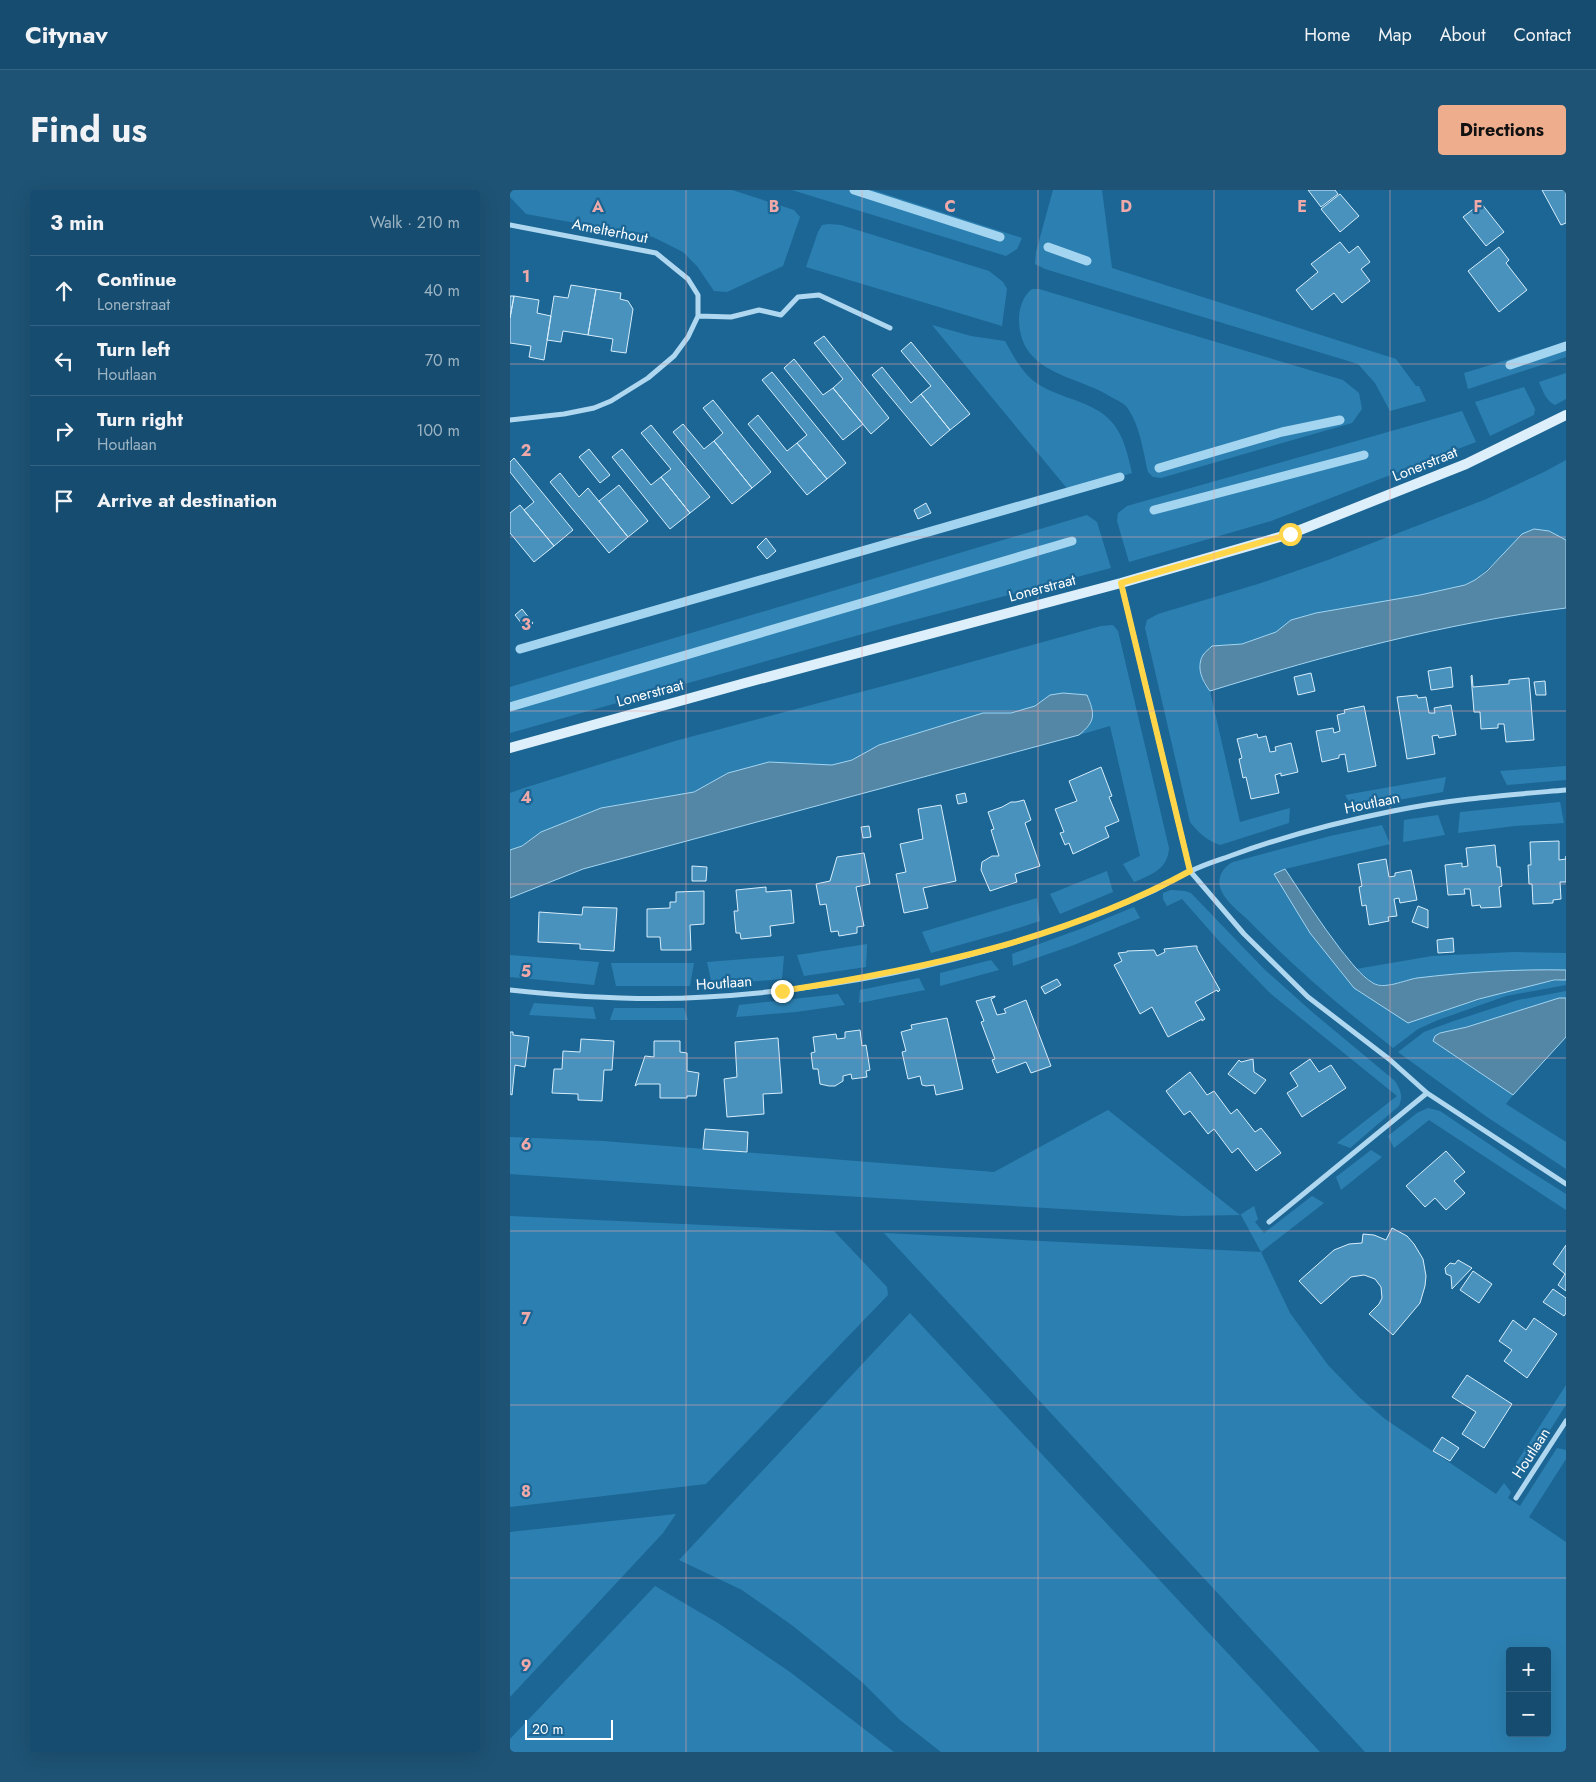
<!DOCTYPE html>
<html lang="en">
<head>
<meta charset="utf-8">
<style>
  :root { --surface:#154c70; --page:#1e5375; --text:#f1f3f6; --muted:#9db4c3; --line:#346383; --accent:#eead8d }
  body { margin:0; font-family:Jost,sans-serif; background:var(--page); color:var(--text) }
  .controls { position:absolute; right:15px; bottom:15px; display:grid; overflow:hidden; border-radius:5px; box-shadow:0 5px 20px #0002 }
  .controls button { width:45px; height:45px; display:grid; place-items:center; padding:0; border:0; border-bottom:1px solid var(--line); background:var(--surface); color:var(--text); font:25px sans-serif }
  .scale { position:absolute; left:15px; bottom:12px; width:88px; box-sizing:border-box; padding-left:5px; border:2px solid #fff; border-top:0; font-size:14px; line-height:18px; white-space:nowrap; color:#fff; -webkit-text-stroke:4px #1c6695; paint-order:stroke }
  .stop { position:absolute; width:15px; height:15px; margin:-11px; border:4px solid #ffd54a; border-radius:50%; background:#fff }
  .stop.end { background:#ffd54a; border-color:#fff; box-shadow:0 1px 5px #0008 }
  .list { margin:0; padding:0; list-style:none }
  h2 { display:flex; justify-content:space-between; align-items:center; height:65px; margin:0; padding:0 20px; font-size:21px }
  h2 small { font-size:16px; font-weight:400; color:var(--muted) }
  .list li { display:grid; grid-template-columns:32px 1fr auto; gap:15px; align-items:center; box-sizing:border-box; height:70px; padding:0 20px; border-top:1px solid var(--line) }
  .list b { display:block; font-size:19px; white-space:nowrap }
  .list p { margin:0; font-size:16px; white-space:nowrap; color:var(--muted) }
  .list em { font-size:16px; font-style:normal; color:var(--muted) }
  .icon { flex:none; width:28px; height:28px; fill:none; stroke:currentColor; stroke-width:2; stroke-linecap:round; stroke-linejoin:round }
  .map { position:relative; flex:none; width:1056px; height:1562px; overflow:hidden; border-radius:5px }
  header { display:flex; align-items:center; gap:30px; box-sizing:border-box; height:70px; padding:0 25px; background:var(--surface); border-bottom:1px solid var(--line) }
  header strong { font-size:24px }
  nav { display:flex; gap:28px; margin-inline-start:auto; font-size:18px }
  .intro { display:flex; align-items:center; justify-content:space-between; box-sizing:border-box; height:120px; padding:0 30px }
  h1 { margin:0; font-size:35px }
  .button { padding:12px 22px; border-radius:5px; background:var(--accent); color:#111; font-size:18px; font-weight:700 }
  main { display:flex; gap:30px; padding:0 30px }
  aside { flex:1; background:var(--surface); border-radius:5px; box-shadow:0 5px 20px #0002 }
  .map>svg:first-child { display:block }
  .green { fill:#2c80b1; fill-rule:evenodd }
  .water { fill:#5486a6; stroke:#a3d5f1 }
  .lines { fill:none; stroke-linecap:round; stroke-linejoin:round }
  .stream { stroke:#a3d5f1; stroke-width:9 }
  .building { fill:#4a92be; stroke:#d6edfb }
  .street { stroke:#afd7ef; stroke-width:5 }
  .secondary { stroke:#ddeffb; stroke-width:10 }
  .route { stroke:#ffd54a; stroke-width:6 }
  .grid { fill:none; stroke:#efa9a9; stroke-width:1; stroke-opacity:0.55 }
  .labels { text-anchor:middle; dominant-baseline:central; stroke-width:4.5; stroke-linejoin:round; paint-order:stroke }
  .street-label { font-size:15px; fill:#fff; stroke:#1c6695 }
  .grid-label { font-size:16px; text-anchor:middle; font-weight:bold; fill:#efa9a9; stroke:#1c6695; stroke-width:4.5; stroke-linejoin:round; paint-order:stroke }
</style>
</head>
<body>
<header>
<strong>Citynav</strong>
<nav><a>Home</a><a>Map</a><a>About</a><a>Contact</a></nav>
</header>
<div class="intro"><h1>Find us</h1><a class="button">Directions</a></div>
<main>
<aside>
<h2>3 min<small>Walk · 210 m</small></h2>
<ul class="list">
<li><svg class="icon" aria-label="ahead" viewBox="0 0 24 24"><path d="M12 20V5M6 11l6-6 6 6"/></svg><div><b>Continue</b><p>Lonerstraat</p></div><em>40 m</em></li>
<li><svg class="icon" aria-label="left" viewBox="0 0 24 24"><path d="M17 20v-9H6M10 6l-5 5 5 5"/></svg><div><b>Turn left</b><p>Houtlaan</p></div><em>70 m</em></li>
<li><svg class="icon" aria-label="right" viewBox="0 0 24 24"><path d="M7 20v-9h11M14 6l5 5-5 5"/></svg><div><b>Turn right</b><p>Houtlaan</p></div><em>100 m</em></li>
<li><svg class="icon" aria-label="arrive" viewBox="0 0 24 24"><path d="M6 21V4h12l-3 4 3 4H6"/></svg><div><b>Arrive at destination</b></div></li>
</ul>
</aside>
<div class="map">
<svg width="1056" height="1562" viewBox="0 0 1056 1562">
  <rect width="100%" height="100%" fill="#1c6695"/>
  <path class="green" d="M0,0h222l62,20 6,7 -17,49 -56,26 -13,-1 -17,-25 -14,-14 -30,-15 -127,-23 -16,-17z
    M282,0h81l149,48 -5,11 -11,7z
    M543,0h49l10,78 284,91 20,27h3l7,15 -36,10 -15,-28 -17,-19 -313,-95 -10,-5 1,-12z
    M319,34l12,1 148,46 14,11 4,7 -5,37 -196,-59 12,-35 4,-7z
    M522,99h7l304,91 16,13 3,16 -10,14 -191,55 -8,-1 -5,-5c-5,-21 -8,-48 -22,-66 -3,-3 -9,-6 -13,-8 -35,-23 -93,-23 -94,-78 0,-12 4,-24 13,-31z
    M422,135l39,11 34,5c9,16 19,36 36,45 24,14 57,16 74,40 10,14 13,31 17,47l-62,19z
    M1056,152v15l-98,32 -4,-16z
    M1056,183v26l-11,6c-9,-4 -12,-14 -16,-23z
    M1014,197l11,22 -1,6 -44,21 -15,-34z
    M952,221l14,31 -205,79 -142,41 -12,-41 1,-8 9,-7z
    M1056,270v80l-64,16 -27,24 -10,5 -45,10 -104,18 -25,7 -15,12 -34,12 -9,2 -11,-1 -19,38 7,8 30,131 50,-14 -1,15 -69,22c-14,-5 -21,-12 -30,-23l-45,-194 2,-8 11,-6 100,-30 70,-24 156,-60 60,-28z
    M577,325l10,7 14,46 -220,58 -381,107v-46z
    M603,435l5,6 51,217c-1,21 -18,27 -35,34l-11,-18 17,-8 -30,-130 -31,9c17,-14 16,-21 8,-40l-24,-2 -13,2 -15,11 -24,7h-28l-103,32 -28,15 -20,6 -63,-4 -41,11 -34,19 -93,16 -60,24 -19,14 -12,4v-57l14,-5 151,-47 235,-62 191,-53z
    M1056,576v14l-59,5 -7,-14z
    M936,587l-3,15 -90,16 -8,-13z
    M1050,612l4,21 -49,3 -57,7 2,-21z
    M928,625l7,20 -42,7 1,-22z
    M872,635l8,19 -105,25 -10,5 35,59 44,55 54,35c32,-11 64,-22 97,-31 20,-5 40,-11 61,-12v5l-60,11 -68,24 -20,9 -25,19c-51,-40 -99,-81 -144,-127 -9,-9 -23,-19 -28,-31 -5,-12 2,-23 12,-28l97,-26z
    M597,681l6,21 -53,22 -10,-20z
    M661,700l14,1 6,2 73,76 47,42 84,70c6,10 8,15 4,25l-49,42 -13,-5 60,-47 -126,-102 -52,-53 -37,-42 -15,7 -4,-7v-6z
    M527,708l3,23 -31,10 -78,22 -9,-21z
    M624,717l6,11 -66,27 -61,21 -1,-12 71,-26z
    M357,754l-1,23 -62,9 -7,-21z
    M1004,762l52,1v17l-75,2 -75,7 -29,6 -12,-1 -19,-15 76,-13z
    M0,765l89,7 -5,23 -84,-8z
    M274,766l-2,23 -70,6 -5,-23z
    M481,770l8,10 -59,16v-13z
    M101,773h83l-4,23h-74z
    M409,788l6,12 -66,13 1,-13z
    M1056,801v7l-99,29 -27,6 -7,8 80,54 -7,9 60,38v27l-79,-52 -89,-65 26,-20 27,-10 67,-22z
    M328,804l7,11 -49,7 -60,5 3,-12z
    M24,813l59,4 3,12 -67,-4z
    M104,818h70l4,12h-78z
    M918,918l12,3 77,52 49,31v16l-137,-90 -35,28 -6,-12 29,-23z
    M598,920l132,105 14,-9 4,13 -3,3 9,11 48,-37 12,7 -63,49 29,61 38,52 31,32 26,22 111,75 8,-11 7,9 -3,6 12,8 37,-58 9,2v9l-37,58 37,25v210h-201l-481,-519 377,19 -20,-37 -58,1 -407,-24 -266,-18v-37l93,4 391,31zM1000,1461h37v82h-37z
    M861,960l11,7 -41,33 -5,-13z
    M0,1026l324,15 53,56 1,8 -182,189 -196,23z
    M400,1123l410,439h-379l-41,-32 -38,-38 -69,-56 -51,-36 -63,-30z
    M1056,1195v20l-43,67 -12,-1z
    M166,1324l-13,19 -153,164v-165z
    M145,1396l63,37 72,49 104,80h-384v-13z"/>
  <path class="water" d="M1024,339l15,2 17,9v68c-122,15 -239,47 -356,83 -8,-10 -14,-24 -7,-36 2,-3 6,-6 9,-9l30,-2 34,-12 15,-12 25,-7 104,-18 45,-10 10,-5 12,-9 35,-37z
    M553,503l24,2c8,19 9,26 -8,40l-496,134 -73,29v-48l12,-4 19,-14 60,-24 93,-16 34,-19 41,-11 63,3 20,-5 27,-15 104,-32h28l24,-7 15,-11z
    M775,679c18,27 36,55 56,81 10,12 19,25 32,33 11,7 32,-3 44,-5 50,-6 100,-9 149,-8v10h-12l-75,19 -71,24 -54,-35 -44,-55 -36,-59z
    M1049,808h7v39l-53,58 -80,-54 2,-5 5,-3 27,-6z"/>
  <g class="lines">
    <path class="stream" d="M344,0l146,47
      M538,57l39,14
      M1000,175l56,-19
      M649,278l123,-36 58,-12
      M644,320l210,-55
      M10,459l600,-172
      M0,517l562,-166"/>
  </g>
  <path class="building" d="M798,0h27l3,4 -17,13z
    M1032,0h24v33l-5,2z
    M830,4l19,22 -19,16 -19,-23z
    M971,13l23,29 -18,14 -23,-29z
    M830,52l9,11 9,-7 12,16 -9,7 9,12 -28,22 -8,-10 -22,17 -16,-20 22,-18 -7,-8z
    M989,57l10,13 -3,3 21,27 -28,22 -31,-41z
    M61,95l25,4 -8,46 -25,-4 -2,11 -14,-2 7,-44 14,2z
    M86,99l25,4 -1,6 8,2 5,8 -7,44 -15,-2 2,-12 -25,-4z
    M0,106h4l-4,22z
    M4,106l25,4 -2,13 14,3 -7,44 -15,-3 2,-11 -21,-3v-25z
    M314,146l65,82 -18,16 -38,-46 10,-9 -29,-36z
    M401,152l59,72 -20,16 -29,-36 10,-8 -30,-35z
    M284,169l29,36 10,-7 30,36 -20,16 -59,-72z
    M372,177l29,36 10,-9 29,36 -19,16 -59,-71z
    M262,182l74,91 -19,16 -30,-36 10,-8 -45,-55z
    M203,210l58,72 -19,16 -38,-47 9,-8 -20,-25z
    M248,225l29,36 10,-8 30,36 -20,16 -59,-71z
    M173,234l21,25 10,-8 38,47 -20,16 -59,-72z
    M141,235l59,72 -20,16 -29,-36 10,-8 -30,-36z
    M79,259l21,26 -10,8 -21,-26z
    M112,259l29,36 10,-8 29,36 -20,16 -58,-72z
    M4,268l59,72 -19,16 -30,-36 10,-8 -24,-30v-10z
    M50,283l19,24 9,-9 40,49 -19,16 -59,-71z
    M109,295l29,36 -20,16 -29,-36z
    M416,313l5,10 -13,6 -4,-9z
    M10,315l34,41 -20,16 -24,-29v-20z
    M256,348l10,13 -9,8 -10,-12z
    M12,419l11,14 -7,6 -11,-14z
    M941,477l2,20 -22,3 -3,-19z
    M801,483l4,18 -17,4 -4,-18z
    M962,485l1,12 36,-3v-4l20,-2 5,62 -28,2 -2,-18h-6v4l-17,1 -1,-17h-6l-3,-36z
    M1035,491l1,14h-10l-2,-13z
    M907,505l1,3 8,-1 3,16h6l-1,-5 17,-3 5,30 -17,3 -1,-3 -6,1 3,18 -28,5 -10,-62z
    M854,516l12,60 -28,6 -3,-18 -6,1v3l-17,4 -6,-31 17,-3 1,5 6,-2 -3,-16 8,-2 -1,-3z
    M747,544l1,4 8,-2 4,16 6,-1 -1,-4 16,-4 7,29 -17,4v-3l-6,2 4,18 -28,6 -5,-22 -3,1 -4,-19 3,-1 -5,-19z
    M591,577l11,29 -3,1 10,24 -14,6 4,10 -36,17 -4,-11 -4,2 -5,-12 4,-1 -9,-23 22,-8 -8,-20z
    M455,603l2,9 -9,2 -2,-9z
    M514,610l7,20 -6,3 15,43 -25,8 2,8 -27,9 -9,-21 1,-8 10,-6h7l-8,-26 3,-1 -6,-17 14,-5 9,-5h5z
    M431,615l15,76 -33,7 5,20 -24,5 -8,-39 10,-2 -6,-28 23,-5 -5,-30z
    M359,636l2,11 -8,1 -2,-11z
    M1049,651v19l7,-1v-3v26h-6l1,17 -8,1v3l-20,1 -1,-20h-3l-1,-19h3l-1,-23z
    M985,655l2,22h3l2,19 -3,1 2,20 -20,1 -1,-3 -8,1 -2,-17h-6l1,5 -17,1 -3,-30 17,-2v4l6,-1 -2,-18z
    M354,663l6,31 -14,3 8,39 -7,1v6l-18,3 -1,-5 -7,1 -5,-28 -6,1 -4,-21 14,-3 7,-24z
    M876,669l3,18 6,-1v-3l16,-3 6,30 -17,3 -1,-5 -5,1 3,17 -9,1 1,4 -20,4 -3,-20 -4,1 -3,-19 3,-1 -4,-22z
    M182,676l15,1 -1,14h-14z
    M256,697v5l25,-2 3,33 -24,3 1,10 -30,3 -1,-6h-4l-2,-22h4l-2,-21z
    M194,701v33l-14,1 1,25h-30l-1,-13h-13v-28l23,-1v-6h6v-10z
    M908,716l10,4v18l-16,-6z
    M73,717l34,1 -3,43 -34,-2v-5l-42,-2 1,-30 43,3z
    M943,748l1,14 -16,1 -1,-13z
    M684,756h3v3l23,41 -2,2 -1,-2 -22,12 10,17 -3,2v-2l-34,18 -16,-30 -12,7 -26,-49 8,-4 -4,-8 9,-1v-1l27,-1 3,6 8,-4 -1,-3z
    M547,789l4,6 -16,9 -4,-7z
    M485,806v1l-4,2 6,16 9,-2 -2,-4 22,-9 25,66 -20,7 -5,-11 -29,11 -5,-13 3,-1 -14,-37 3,-1 -8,-20z
    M437,828l16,71 -27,6 -2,-10 -8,1 -4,-1 -2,-9 -12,3 -6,-27 4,-1 -5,-19 11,-3 -1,-4z
    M350,840l2,16 4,-1 4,25 -4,1 1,6 -15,2 -1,-5 -8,2v5l-8,5h-6l-9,-2 -2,-15h-5l-2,-16 4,-1 -2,-15 23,-3 1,5 8,-1v-6z
    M0,842h3v3l16,2 -4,30 -10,-2 -3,30 -2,-1z
    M268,848l4,55 -19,1 1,20 -37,3 -3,-38 13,-2 -2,-35z
    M71,849l33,2 -2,29h-8l-2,31 -24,-1v-6l-26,-1 2,-24h8l1,-18 17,1z
    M144,851h26v11l7,1v18l12,2 -3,23h-9v2h-27v-14h-22l-3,2 10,-30 9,1z
    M743,869l1,13 12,8 -11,14 -27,-20 11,-14 2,2z
    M800,869l9,13 12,-7 15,23 -44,29 -15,-24 11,-7 -8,-13z
    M680,882l17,23 7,-4 17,23 6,-5 18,23 6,-4 20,25 -25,18 -18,-23 -6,5 -18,-24 -6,5 -18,-23 -6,4 -18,-24z
    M195,939l43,3 -1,20 -44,-3z
    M936,961l19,21 -11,9 11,12 -19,17 -11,-12 -10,9 -19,-21z
    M882,1038l15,8 7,8 9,15 3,17 -1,10 -5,17 -27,32 -24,-21 10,-10 3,-6 -1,-11 -6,-8 -11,-4 -13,2 -30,27 -22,-23 35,-31 15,-6 13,-1 1,-9 11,1 12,5z
    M1056,1055v46l-8,-6 7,-11 -12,-10z
    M948,1070l14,8 -20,21 -1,-13 -5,-2 -1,-6 5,-5 5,1z
    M963,1081l19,13 -13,19 -19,-13z
    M1043,1099l13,9v15l-2,3 -21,-14z
    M1024,1128l23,16 -30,44 -23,-17 8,-11 -13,-9 14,-21 13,10z
    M957,1185l45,29 -28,44 -22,-14 14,-22 -24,-15z
    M932,1247l17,11 -9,13 -17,-10z"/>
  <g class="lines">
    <path class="street" d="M0,35l146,28 32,26 10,16v21l-10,21 -14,19 -26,22 -37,23 -17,7 -30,6 -54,6
      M188,126l33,1 28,-7 22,5 17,-18 21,-2 71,33
      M611,393l69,288 54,63 64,63 81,62 38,34 139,91
      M0,800c65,7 131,11 196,7 103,-6 207,-24 306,-54 49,-15 97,-32 143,-53 12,-6 22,-13 34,-18 13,-7 27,-11 41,-16 52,-19 108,-34 163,-45 57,-12 115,-16 173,-21
      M759,1032l158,-129
      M1006,1308l50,-77"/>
    <path class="secondary" d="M0,558l235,-65 376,-100 169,-49 176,-70 100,-49"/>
  </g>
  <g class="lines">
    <path class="route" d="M272,801c140,-22 282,-51 408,-120l-69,-288 169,-49"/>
  </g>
  <path class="grid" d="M176,0v1562M352,0v1562M528,0v1562M704,0v1562M880,0v1562M0,174h1056M0,347h1056M0,521h1056M0,694h1056M0,868h1056M0,1041h1056M0,1215h1056M0,1388h1056"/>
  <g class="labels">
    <g class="street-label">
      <text transform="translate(100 41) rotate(11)">Amelterhout</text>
      <text transform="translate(915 274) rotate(-22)">Lonerstraat</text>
      <text transform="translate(532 398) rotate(-15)">Lonerstraat</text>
      <text transform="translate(140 503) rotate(-15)">Lonerstraat</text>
      <text transform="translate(862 613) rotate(-12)">Houtlaan</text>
      <text transform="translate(214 793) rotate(-4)">Houtlaan</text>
      <text transform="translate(1021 1263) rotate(-57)">Houtlaan</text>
    </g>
  </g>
  <g class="grid-label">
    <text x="88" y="22">A</text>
    <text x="264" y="22">B</text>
    <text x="440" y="22">C</text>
    <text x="616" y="22">D</text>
    <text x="792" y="22">E</text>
    <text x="968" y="22">F</text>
    <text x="16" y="92">1</text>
    <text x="16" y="266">2</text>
    <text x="16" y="440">3</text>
    <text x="16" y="613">4</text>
    <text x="16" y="787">5</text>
    <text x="16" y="960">6</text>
    <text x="16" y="1134">7</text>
    <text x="16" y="1307">8</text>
    <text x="16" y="1481">9</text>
  </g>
</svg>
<div class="controls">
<button>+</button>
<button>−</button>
</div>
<div class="scale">20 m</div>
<div class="stop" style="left:780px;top:344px"></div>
<div class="stop end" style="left:272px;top:801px"></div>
</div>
</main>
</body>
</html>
